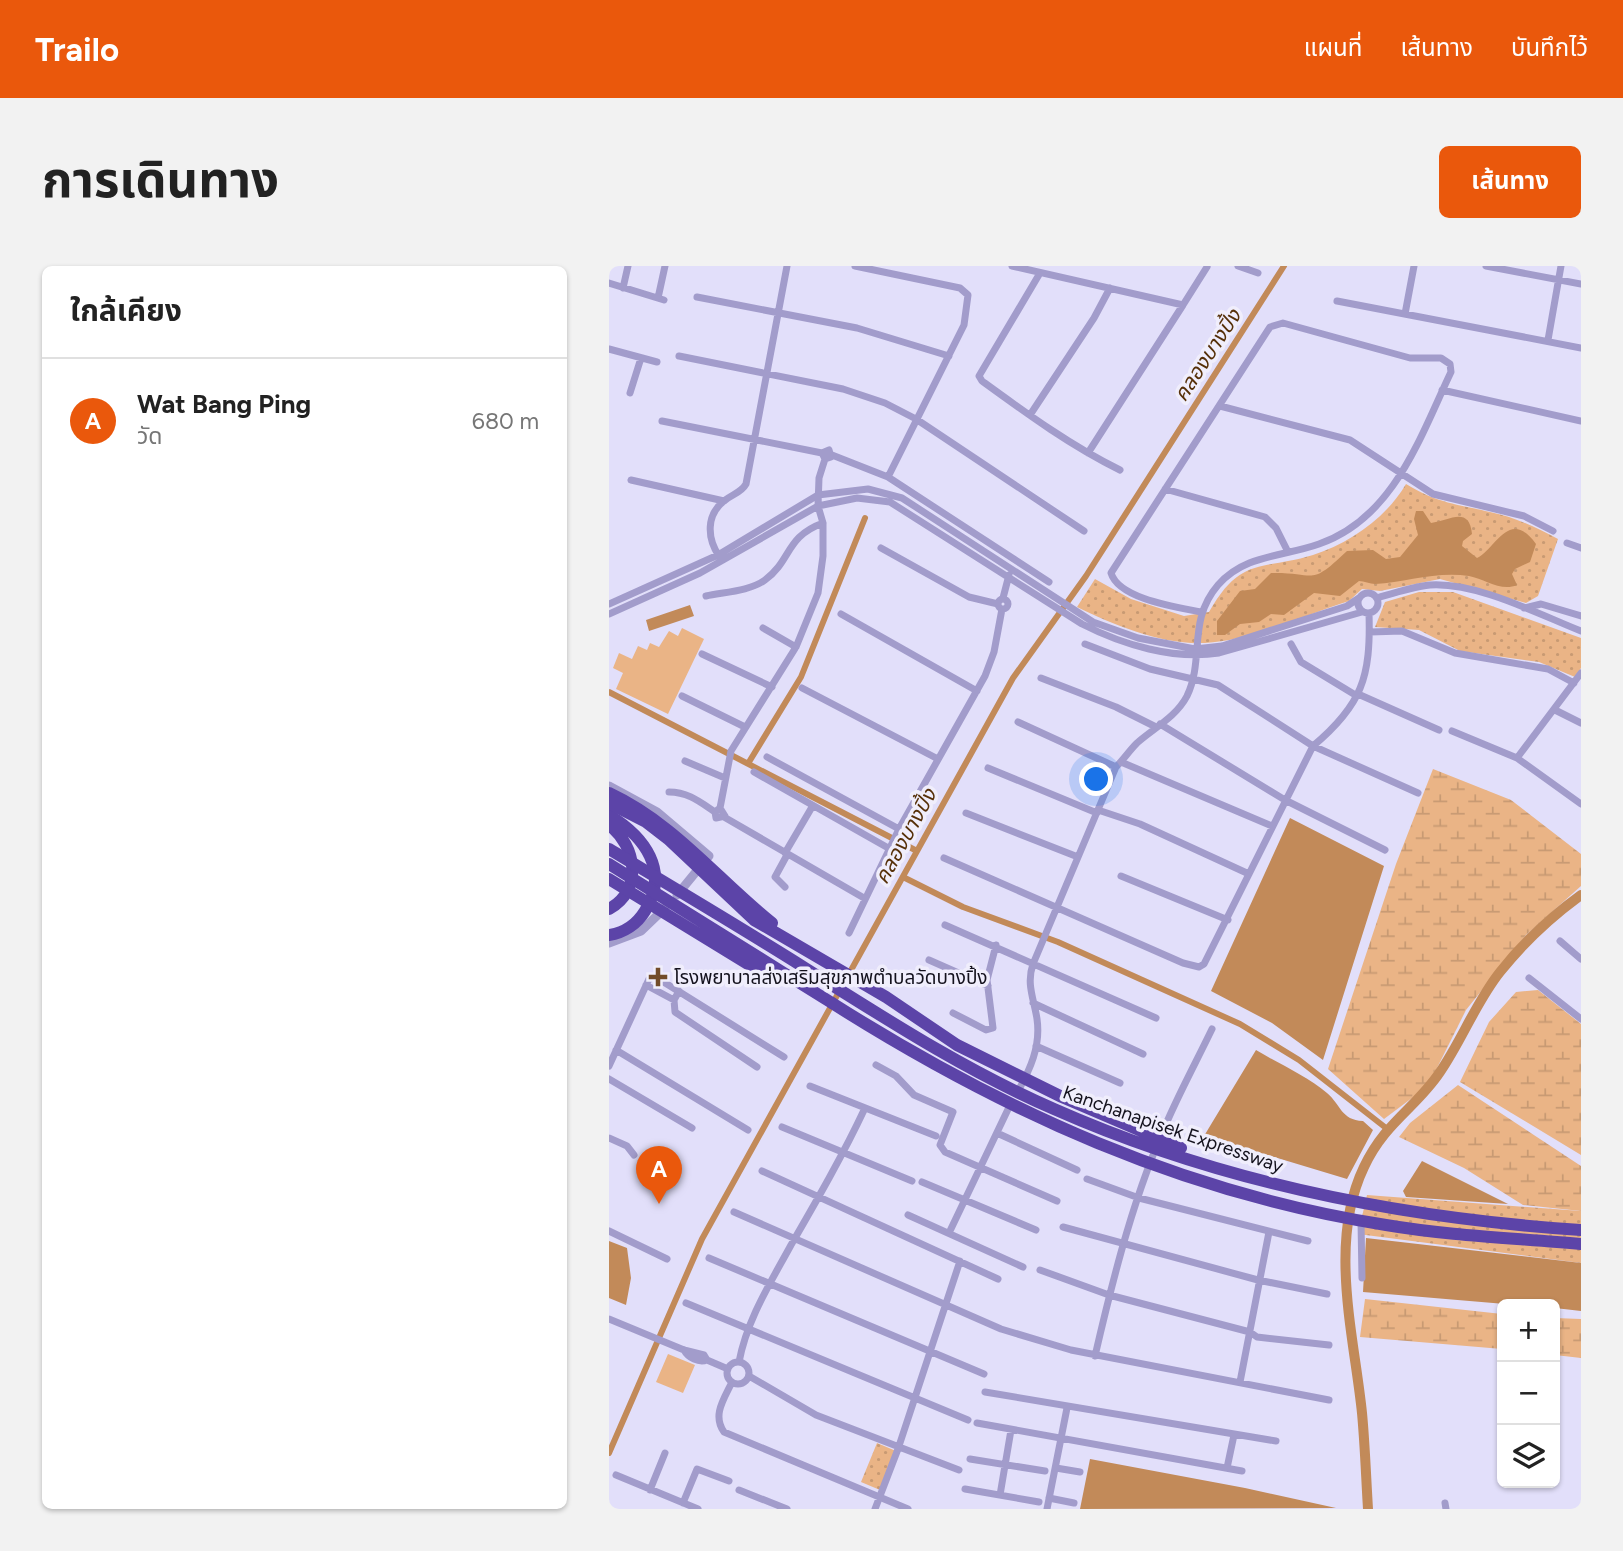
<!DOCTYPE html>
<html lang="th">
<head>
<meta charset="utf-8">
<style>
  :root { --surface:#fff; --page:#f2f2f2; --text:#222; --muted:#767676; --line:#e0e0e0; --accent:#ea580c }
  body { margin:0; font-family:Figtree,"Noto Sans Thai",sans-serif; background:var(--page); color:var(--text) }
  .controls { position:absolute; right:21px; bottom:21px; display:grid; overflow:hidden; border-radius:10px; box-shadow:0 2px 5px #0004 }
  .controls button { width:63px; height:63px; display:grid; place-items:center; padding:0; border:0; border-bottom:2px solid var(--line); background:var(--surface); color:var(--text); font:35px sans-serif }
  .you { position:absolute; left:488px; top:514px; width:24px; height:24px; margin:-18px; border:5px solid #fff; border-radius:50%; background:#1a73e8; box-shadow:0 0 0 10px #1a73e833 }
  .badge { display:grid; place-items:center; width:46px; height:46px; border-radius:50%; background:var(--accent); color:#fff; font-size:23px; font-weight:700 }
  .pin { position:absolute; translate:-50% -58px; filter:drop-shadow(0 2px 4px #0008) }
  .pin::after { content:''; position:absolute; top:37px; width:24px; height:21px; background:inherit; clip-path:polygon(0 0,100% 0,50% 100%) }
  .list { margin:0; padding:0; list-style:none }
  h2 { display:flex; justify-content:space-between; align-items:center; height:91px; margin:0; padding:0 28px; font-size:30px }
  h2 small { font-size:23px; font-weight:400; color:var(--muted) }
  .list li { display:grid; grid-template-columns:46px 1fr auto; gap:21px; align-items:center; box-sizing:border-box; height:126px; padding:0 28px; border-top:2px solid var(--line) }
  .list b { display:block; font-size:26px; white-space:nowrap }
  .list p { margin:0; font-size:23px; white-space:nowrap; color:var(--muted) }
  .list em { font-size:23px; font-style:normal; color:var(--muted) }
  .icon { flex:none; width:38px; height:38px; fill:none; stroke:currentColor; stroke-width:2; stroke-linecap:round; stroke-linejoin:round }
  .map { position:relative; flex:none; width:972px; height:1243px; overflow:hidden; border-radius:10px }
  header { display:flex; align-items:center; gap:42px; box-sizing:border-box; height:98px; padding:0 35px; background:var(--accent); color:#fff }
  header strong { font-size:33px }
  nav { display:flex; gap:38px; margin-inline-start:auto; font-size:24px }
  .intro { display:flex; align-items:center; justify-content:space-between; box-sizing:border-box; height:168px; padding:0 42px }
  h1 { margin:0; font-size:49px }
  .button { padding:18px 32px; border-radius:10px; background:var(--accent); color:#fff; font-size:24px; font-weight:700 }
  main { display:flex; gap:42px; padding:0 42px }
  aside { flex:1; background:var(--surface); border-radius:10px; box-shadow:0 2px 5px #0004 }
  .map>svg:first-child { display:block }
  .grass { fill:url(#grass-dots) }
  .wetland { fill:url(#wetland-marsh) }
  .pitch { fill:#eab486 }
  .water { fill:#c28a59 }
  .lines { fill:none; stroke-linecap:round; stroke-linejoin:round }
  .canal { stroke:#c28a59; stroke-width:6 }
  .river { stroke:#c28a59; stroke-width:10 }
  .minor { stroke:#a29ccb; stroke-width:7 }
  .tertiary { stroke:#a29ccb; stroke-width:9 }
  .motorway { stroke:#5c44a8; stroke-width:12 }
  .motorway-bridge { stroke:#5c44a8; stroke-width:12 }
  .poi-dot { fill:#724c29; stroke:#f0eefc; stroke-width:2.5 }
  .labels { text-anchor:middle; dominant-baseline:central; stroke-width:7; stroke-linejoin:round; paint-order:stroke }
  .poi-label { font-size:19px; fill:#14121d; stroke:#f0eefc; text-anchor:start }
  .street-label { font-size:19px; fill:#14121d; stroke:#f0eefc }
  .water-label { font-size:21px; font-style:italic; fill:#563009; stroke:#f0eefc }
</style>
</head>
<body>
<header>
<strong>Trailo</strong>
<nav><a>แผนที่</a><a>เส้นทาง</a><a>บันทึกไว้</a></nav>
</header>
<div class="intro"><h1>การเดินทาง</h1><a class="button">เส้นทาง</a></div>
<main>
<aside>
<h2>ใกล้เคียง<small></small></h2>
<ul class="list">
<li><span class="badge">A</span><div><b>Wat Bang Ping</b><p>วัด</p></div><em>680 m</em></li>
</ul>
</aside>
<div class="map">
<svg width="972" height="1243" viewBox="0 0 972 1243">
  <defs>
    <pattern id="grass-dots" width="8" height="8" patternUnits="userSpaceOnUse" patternTransform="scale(1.75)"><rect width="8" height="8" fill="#eab486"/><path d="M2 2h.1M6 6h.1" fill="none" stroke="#c89a73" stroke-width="1.8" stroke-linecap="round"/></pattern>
    <pattern id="wetland-marsh" width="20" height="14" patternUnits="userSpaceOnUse" patternTransform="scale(1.75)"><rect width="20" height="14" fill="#eab486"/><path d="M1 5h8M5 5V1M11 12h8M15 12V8" fill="none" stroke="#c89a73"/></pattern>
  </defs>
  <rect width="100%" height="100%" fill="#e2dffa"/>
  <path class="grass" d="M797,218c31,19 50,20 84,28 24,5 46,15 68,27l-20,57 -12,7 -86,-24 -60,12 -18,-2 -13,12c-44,14 -99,40 -144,42 -43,2 -91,-18 -128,-36l18,-28 36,20 53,17 25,-4c32,-56 51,-41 104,-57 37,-12 73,-37 93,-71z
    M810,326h34l128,46v30l-6,9 -36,-15 -79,-11 -41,-21 -44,-3 10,-25z
    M758,929l214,16v52l-223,-29z
    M268,1177l19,8 -16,39 -19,-8z"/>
  <path class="wetland" d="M824,503l78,31 70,54v32l-55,49 -60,75 -38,76 -44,33 -56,-50 68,-205z
    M929,724l43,34v131l-121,-73 29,-60 27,-30z
    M849,819l123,81v45l-58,-6 -59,-37 -65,-31 11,-14z
    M756,1033l137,15v35l-142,-12z
    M946,1052l26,1v39l-26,-3z"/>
  <path class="pitch" d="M73,362l22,11 -36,75 -52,-25 7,-16 -10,-5 6,-15 13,6 6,-13 9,4 3,-7 9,4 10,-16 9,5z
    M59,1088l27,11 -12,28 -27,-11z"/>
  <path class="water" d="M807,245h7l8,12c18,-2 38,-18 41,11l-9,7 -1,5 15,12c19,-9 32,-51 59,-14l-6,18 -15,7 -3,5 5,11c-16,7 -32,-6 -48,-9 -32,-5 -63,6 -94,8 -5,0 -11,-3 -16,-3l-19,15 -26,-3 -30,22 -13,-1 -12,8 -19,2 -15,11h-8v-14l23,-30 15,-2 16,-16c47,-1 37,15 76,-22l26,-1 13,9 14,-2 18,-22 -4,-16z
    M81,339l4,11 -45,15 -3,-11z
    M681,552l94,48 -61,194 -51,-37 -61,-32z
    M647,784c23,14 51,26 71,43 14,12 14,27 36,28l10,9 -26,49 -143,-43z
    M813,895l86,43 -102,-7 -3,-6z
    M757,972l215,25v48l-26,-3v-4h-50l-142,-12z
    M0,975l18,7 4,30 -5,27 -17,-7z
    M481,1193l155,29 91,20 -256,1z"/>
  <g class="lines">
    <path class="canal" d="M0,426l308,159
      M140,496l52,-85 64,-159
      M294,611l60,30 95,35 182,82 59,36 87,68
      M0,1187l93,-214 311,-561 73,-102 198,-310"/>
    <path class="river" d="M759,1243c-2,-32 -3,-64 -6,-96 -8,-78 -34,-171 2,-246 21,-45 52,-59 76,-95 22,-32 36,-70 60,-100 23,-29 52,-56 81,-77"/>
    <path class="minor" d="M246,0l105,22 8,7 -4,30 -76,152
      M403,0l171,39 24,-38
      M629,0l20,7
      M877,0l95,18
      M431,7l-61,103 3,5c44,32 89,65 138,89
      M0,17l55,17
      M14,22l5,-22
      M88,31l160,31 92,28
      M49,32l7,-32
      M728,35l244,47
      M796,48l9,-48
      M939,74l13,-74
      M0,83l48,13
      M70,90l164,33 42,14 31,16 168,112
      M833,124l139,31
      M21,127l11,-35
      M611,140l130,34 83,54 91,22 29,15
      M421,149l64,-97 16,-30
      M53,155l160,32
      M479,187l95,-148
      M223,189l56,22 161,105
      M22,214l93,21
      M556,223l100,28 11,11 12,24
      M958,277l14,5
      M272,282l88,49 29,7
      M110,290c-12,-18 -13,-41 5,-55 8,-7 17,-8 22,-17l41,-218
      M749 337a10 10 0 1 1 20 0a10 10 0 1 1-20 0Z
      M97,330c19,-4 44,-5 59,-16 27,-20 20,-43 58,-57
      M394,332l6,-23
      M768,332c17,-5 35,-11 53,-13 47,-3 108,29 151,46
      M389 338a5 5 0 1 1 10 0a5 5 0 1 1-10 0Z
      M0,338l109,-49 100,-60 50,-6 34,9 191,124 45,16 57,11 27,-3 125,-40 12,-8
      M915,342l17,-4 40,12
      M0,348l91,-41 118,-67 39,-8 33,4 192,122c41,21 92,36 137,29l143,-41
      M232,348l136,77
      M154,362l33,19
      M761,366l32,-1 53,22 93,16 26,14
      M476,378l65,25 68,16 95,61 105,47
      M682,378l10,18 56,34
      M93,388l70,33
      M432,412l75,29 40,20
      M193,422l136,71
      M749,428l81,36
      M73,430l63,31
      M946,444l26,13
      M409,456l98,45
      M551,458l125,76 100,50
      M843,465l65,27 64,46
      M158,491l132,72
      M908,492l64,-85
      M76,495l40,17
      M512,496l151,64
      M379,502l109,45
      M145,506l136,77
      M60,526c19,0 31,10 46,20l1,6 9,-2 -5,-8 -5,4
      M111,542l11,-57 65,-104 22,-54 5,-37v-33l-5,-17 1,-28 6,-19 -3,-6 7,-3 2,7 -6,2
      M489,544l42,14 109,50
      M357,547l112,44
      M115,551l140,81
      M176,587l27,-46
      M335,592l239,105 16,4 5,-3 109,-218c49,-41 58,-69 56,-133
      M512,610l107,44
      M176,621l-10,-10 12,-22
      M336,659l211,93
      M240,667l50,-104 86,-153 9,-24 8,-43
      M951,675l21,18
      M320,694l59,26
      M920,712l52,41
      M37,719l28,15
      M70,725l-5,9 1,12 82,55
      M424,737l110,51
      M344,747l33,17 7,-2 -6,-48 9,-35
      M427,780l84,37
      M7,784l132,80
      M267,799l20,11 18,19 39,17 -13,33 5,7 112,49
      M0,800l40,-87 5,-3 130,81
      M0,813l83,49
      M201,820l126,50
      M408,827c13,-23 24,-47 20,-74 -3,-20 -11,-35 -4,-55l83,-197c8,-8 13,-16 21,-24 17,-15 39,-26 50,-47 18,-38 0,-75 31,-111 27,-31 65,-28 101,-41 75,-26 101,-107 132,-172l-1,-8 -9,-6h-31l-127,-35 -13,4 -159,246c8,26 65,34 90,39
      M173,861l130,54
      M388,867l80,37
      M0,872l18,8 7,9
      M153,905l236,108
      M478,913l52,19 169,43
      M313,916l114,48
      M125,946l267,117 70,21 258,50
      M299,949l115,52
      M752,955l1,57
      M454,961l195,53 69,14
      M0,965l58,28
      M340,967l62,-130
      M100,992l275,116
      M431,1004l69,25 141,37 7,5 72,8
      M77,1037l282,117
      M0,1053l75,31 20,5 3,5 21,9
      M75,1084c4,8 15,13 23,10
      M486,1090c19,-82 40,-165 75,-241 13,-29 28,-57 42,-86
      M118 1107a11 11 0 1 1 22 0a11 11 0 1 1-22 0Z
      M130,1096c8,-43 32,-80 52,-117 26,-45 52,-90 74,-137
      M140,1110l67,39 143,55
      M123,1116c-8,17 -20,33 -8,50l184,77
      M631,1116l29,-150
      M376,1126l291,49
      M368,1157l265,48
      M361,1193l75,12
      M447,1202l24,4
      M618,1202l7,-33
      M7,1209l82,34
      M356,1223l74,13
      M41,1224l15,-37
      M130,1224l48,19
      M391,1229l11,-65
      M440,1232l25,5
      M74,1237l14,-34 32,12
      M836,1237l1,6
      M266,1243l23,-60 62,-188
      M438,1243l20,-101"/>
    <path class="tertiary" d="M0,520l48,26 52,44 -32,39
      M0,677l32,-12 24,-23"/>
    <path class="motorway" d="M0,549c36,22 61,56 36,96 -8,13 -21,22 -36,24
      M0,559c28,21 34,65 0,84
      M186,714l37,23"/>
    <path class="motorway-bridge" d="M0,527c66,31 107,85 163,130
      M0,537l37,19 22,17 86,81 132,77 71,48 105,52 119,51
      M0,583c65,39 131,78 196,119 81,51 161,103 249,141 167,74 346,109 527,121
      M0,598l186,116
      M0,613l142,87 37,12
      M223,737c172,109 351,190 554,222 65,11 130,13 195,19"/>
  </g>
  <path class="poi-dot" d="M45.5 700.5h7v7h7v7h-7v7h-7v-7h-7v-7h7z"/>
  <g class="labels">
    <g class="poi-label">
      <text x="65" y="711">โรงพยาบาลส่งเสริมสุขภาพตำบลวัดบางปิ้ง</text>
    </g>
    <g class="street-label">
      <text transform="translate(564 863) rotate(19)">Kanchanapisek Expressway</text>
    </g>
    <g class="water-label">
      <text transform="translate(598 89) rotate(-57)">คลองบางปิ้ง</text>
      <text transform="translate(296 570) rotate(-61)">คลองบางปิ้ง</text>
    </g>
  </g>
</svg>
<div class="controls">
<button>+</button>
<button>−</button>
<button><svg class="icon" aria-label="layers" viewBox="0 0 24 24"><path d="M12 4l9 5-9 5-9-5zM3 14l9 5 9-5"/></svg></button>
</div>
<div class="you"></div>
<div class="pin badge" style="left:50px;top:938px">A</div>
</div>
</main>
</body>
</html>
